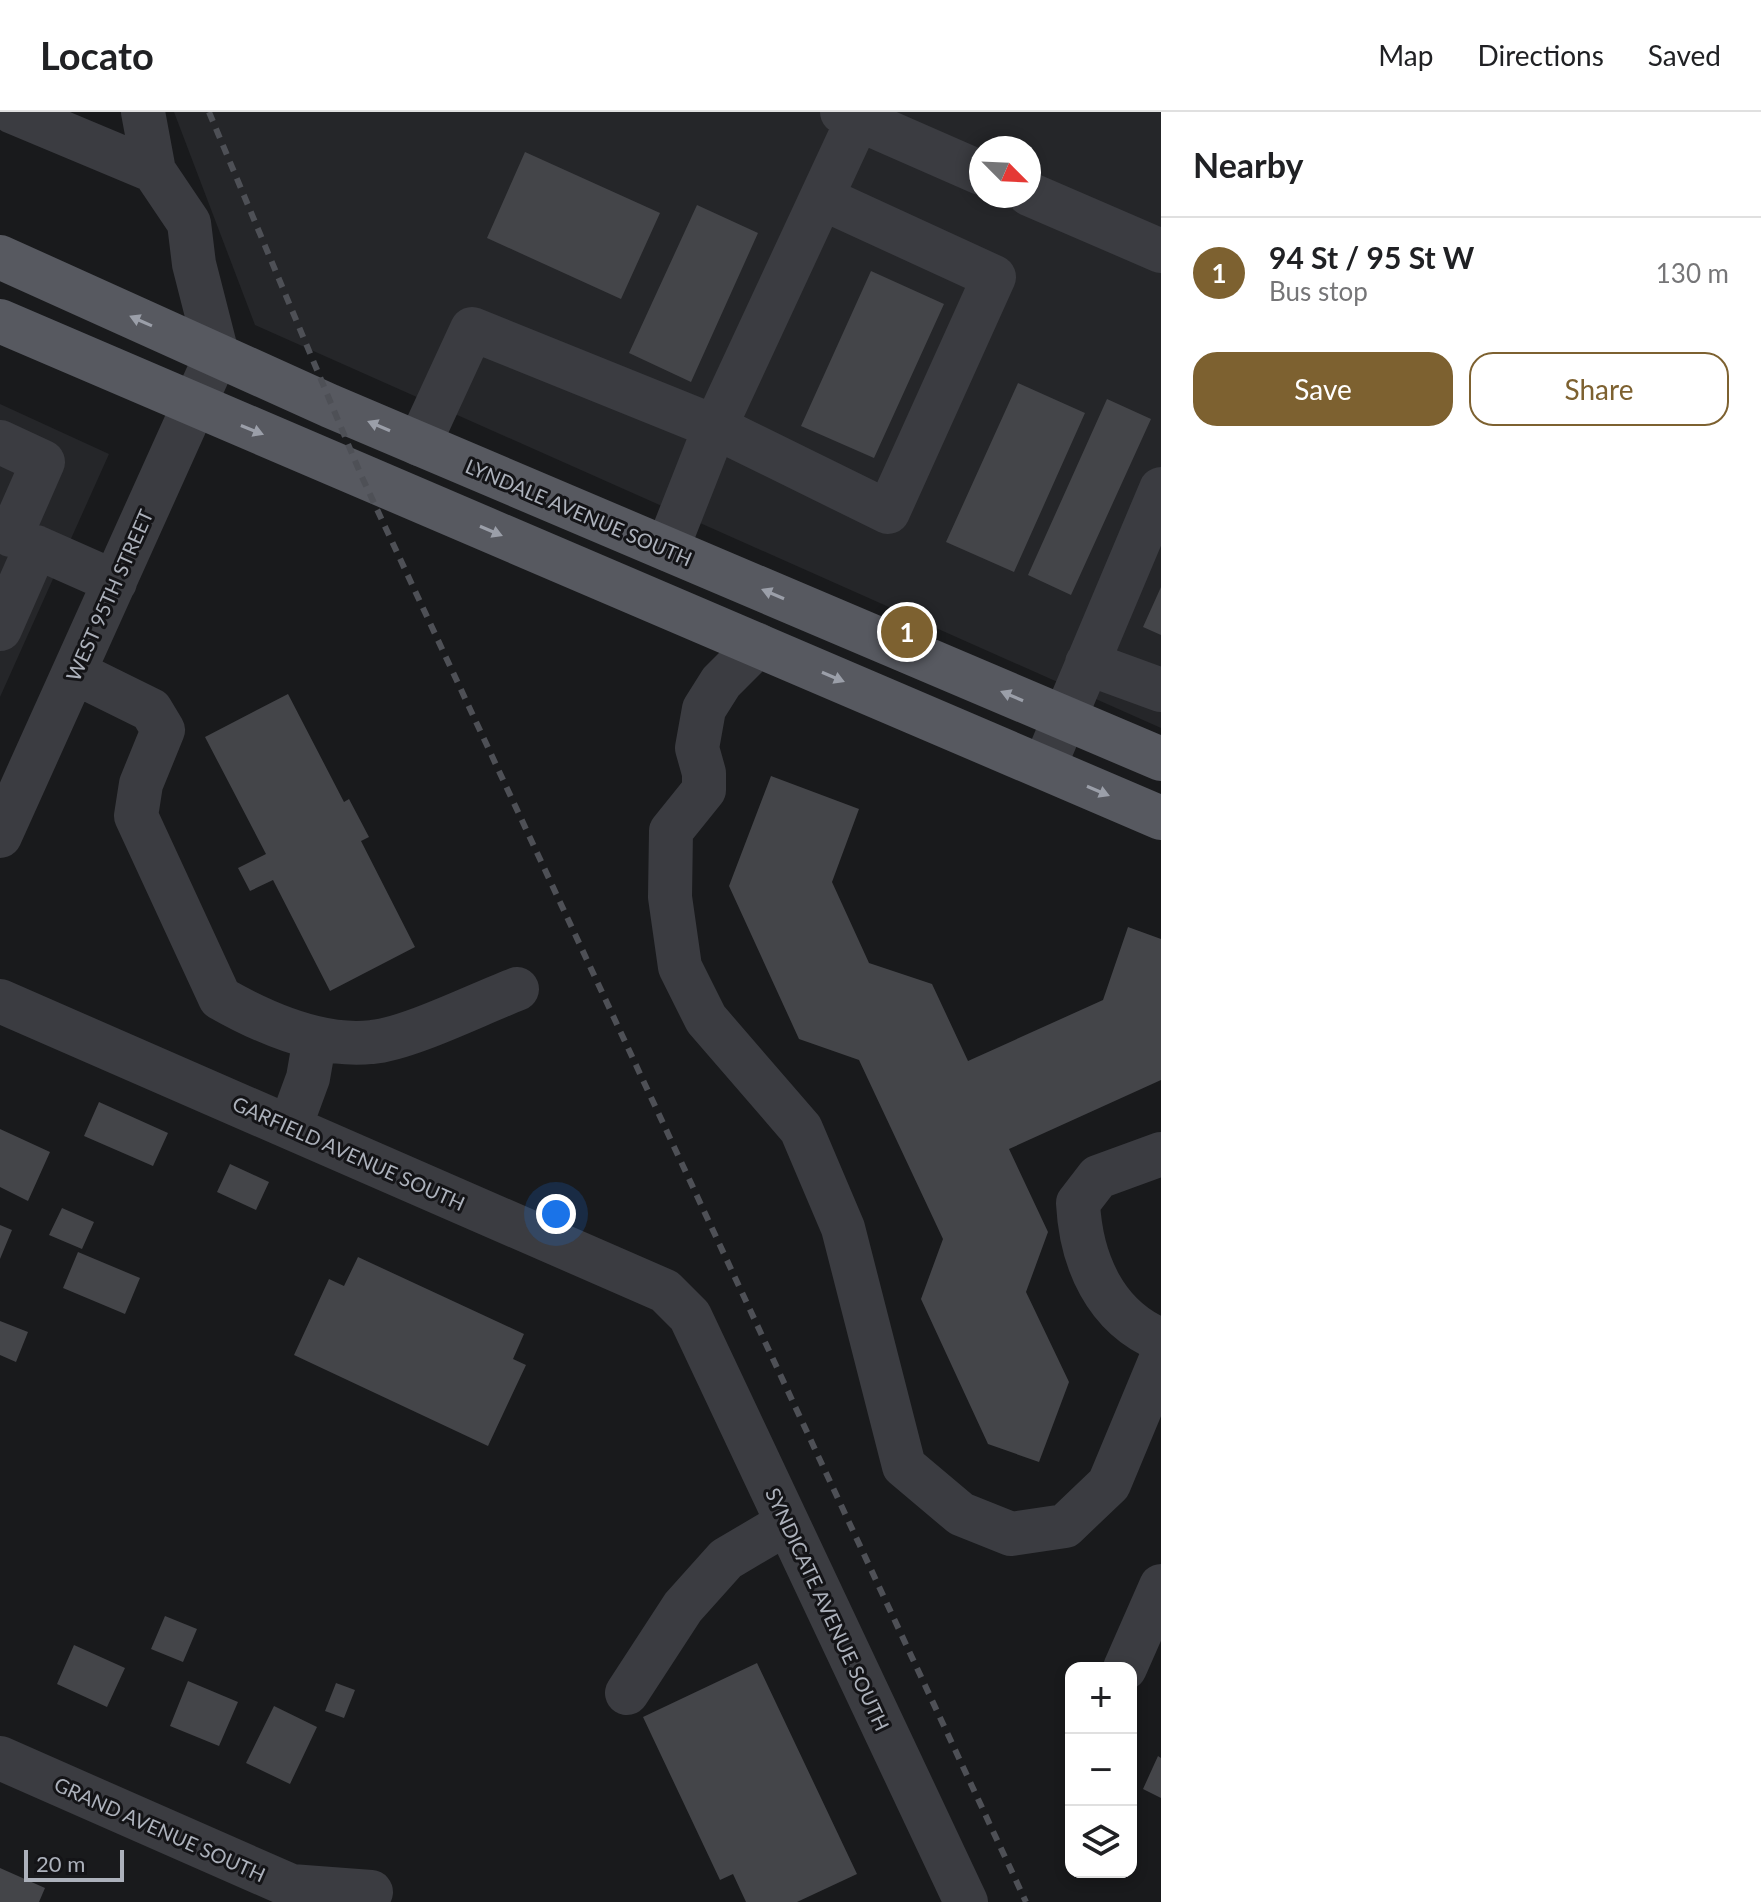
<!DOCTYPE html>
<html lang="en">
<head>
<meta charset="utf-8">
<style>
  :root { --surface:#fff; --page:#f2f2f2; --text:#202124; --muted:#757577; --line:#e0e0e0; --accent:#7d6130 }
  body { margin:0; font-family:Lato,sans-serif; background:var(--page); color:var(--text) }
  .controls { position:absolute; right:24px; bottom:24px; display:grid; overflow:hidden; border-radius:16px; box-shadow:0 4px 12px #0003 }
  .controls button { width:72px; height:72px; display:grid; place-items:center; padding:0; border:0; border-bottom:2px solid var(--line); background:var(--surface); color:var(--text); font:40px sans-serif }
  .compass { position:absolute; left:969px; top:24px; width:72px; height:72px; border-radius:50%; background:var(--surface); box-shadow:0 4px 12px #0003; rotate:114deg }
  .scale { position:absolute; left:24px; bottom:20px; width:100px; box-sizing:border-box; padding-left:8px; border:4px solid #acb1bb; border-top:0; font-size:22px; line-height:28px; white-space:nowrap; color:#acb1bb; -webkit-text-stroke:6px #141417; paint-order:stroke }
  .you { position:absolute; left:556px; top:1102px; width:28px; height:28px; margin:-20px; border:6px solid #fff; border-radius:50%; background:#1a73e8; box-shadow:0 0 0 12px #1a73e833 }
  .badge { display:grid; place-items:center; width:52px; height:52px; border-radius:50%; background:var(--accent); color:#fff; font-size:26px; font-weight:700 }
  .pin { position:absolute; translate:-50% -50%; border:4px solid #fff; box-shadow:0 2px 8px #0006 }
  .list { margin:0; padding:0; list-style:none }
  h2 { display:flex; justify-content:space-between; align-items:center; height:104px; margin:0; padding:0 32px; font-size:34px }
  h2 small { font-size:26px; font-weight:400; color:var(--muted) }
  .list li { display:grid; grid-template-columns:52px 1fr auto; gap:24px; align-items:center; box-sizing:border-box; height:112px; padding:0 32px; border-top:2px solid var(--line) }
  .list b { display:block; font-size:30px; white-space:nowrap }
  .list p { margin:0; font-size:26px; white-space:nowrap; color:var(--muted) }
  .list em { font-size:26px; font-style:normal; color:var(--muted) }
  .actions { display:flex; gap:16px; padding:24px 32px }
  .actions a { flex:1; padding:18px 0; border:2px solid var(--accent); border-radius:24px; text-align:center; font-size:28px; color:var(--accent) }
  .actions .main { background:var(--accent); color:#fff }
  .icon { flex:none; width:44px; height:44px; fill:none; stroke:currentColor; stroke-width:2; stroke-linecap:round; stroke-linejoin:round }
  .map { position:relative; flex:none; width:1161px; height:1790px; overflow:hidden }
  header { display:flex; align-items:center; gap:48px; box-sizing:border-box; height:112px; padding:0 40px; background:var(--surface); border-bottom:2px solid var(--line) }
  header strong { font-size:38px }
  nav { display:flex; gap:44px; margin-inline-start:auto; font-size:28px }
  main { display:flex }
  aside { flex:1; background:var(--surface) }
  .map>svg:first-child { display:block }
  .built { fill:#252629; fill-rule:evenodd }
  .building { fill:#444549 }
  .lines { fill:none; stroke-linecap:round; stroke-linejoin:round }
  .minor { stroke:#3b3c41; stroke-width:44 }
  .major { stroke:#575960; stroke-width:44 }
  .rail { stroke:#4e5056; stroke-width:6; stroke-dasharray:10 8; stroke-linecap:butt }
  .oneway { fill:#9b9fa9 }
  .labels { text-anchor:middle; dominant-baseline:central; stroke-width:6; stroke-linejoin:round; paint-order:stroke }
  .street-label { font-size:20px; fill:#acb1bb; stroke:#141417 }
</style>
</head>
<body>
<header>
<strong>Locato</strong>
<nav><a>Map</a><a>Directions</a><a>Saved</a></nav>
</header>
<main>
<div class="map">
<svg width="1161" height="1790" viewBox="0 0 1161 1790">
  <rect width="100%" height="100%" fill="#191a1c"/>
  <path class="built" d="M174,0h987v616l-906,-403zM981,36h48v48h-48z
    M0,292l109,50 -109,243z"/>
  <path class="building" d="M525,40l135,61 -39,86 -134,-61z
    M697,93l61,28 -67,149 -62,-29z
    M871,159l73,33 -70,154 -73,-32z
    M1018,271l67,30 -71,159 -68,-30z
    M1107,287l44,20 -80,176 -43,-20z
    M1161,475v48l-18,-8z
    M288,582l56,108 5,-3 20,38 -8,4 54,106 -85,44 -57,-111 -23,11 -12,-23 28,-14 -61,-117z
    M771,664l88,33 -27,73 37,81 63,21 36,77 135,-61 25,-73 33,12v141l-152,69 39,83 -22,60 43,90 -30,80 -51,-18 -67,-145 22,-60 -84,-179 -60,-21 -70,-153z
    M99,990l69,31 -15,33 -69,-30z
    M0,1017l50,23 -22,49 -28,-14z
    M230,1052l39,18 -13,28 -39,-18z
    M62,1096l32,14 -12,27 -33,-14z
    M0,1113l12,5 -12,29z
    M78,1140l62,26 -15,36 -62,-26z
    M358,1145l166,77 -11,25 13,6 -38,81 -194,-91 35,-76 15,7z
    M0,1209l28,11 -12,30 -16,-7z
    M165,1504l32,13 -14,33 -32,-13z
    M74,1533l51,23 -18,39 -50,-23z
    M757,1551l100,211 -60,28h-51l-13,-28 -13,6 -77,-163z
    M188,1569l50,21 -19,44 -49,-20z
    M336,1571l19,7 -11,28 -19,-7z
    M274,1594l43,21 -27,57 -44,-21z
    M1158,1644l3,2v40l-18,-9z
    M0,1756l45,20 -6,14h-39z"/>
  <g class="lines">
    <path class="minor" d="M143,0l11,59
      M842,0l139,61
      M1029,82l132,57
      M822,86l172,79 -106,235 -173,-85 143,-308
      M0,330l43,20 -32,73
      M419,332l53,-115 243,98 -48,122
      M0,517l36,-82 79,35
      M758,533l-37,37 -17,27 -7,39 7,25v17l-33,41 -1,66 10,70 26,52 95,110 42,99 61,238 57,48 50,20 54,-8 44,-42 52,-125
      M1087,551l74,27
      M74,560l77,38 12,20 -22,54 -5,32 84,182c44,25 100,50 152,44 36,-3 108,-39 145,-53
      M1044,655l117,-278
      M0,724l217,-482 -23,-90 -5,-41 -35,-52 -141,-59
      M0,889l665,290 25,25 276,586
      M290,1015l18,-49 7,-40
      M1161,1042l-63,23 -20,26c3,58 27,114 83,137
      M1125,1556l36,-82
      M627,1581l56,-86 43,-48 61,-36
      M0,1646l291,128 80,6"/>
    <path class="major" d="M0,145l330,149 831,353
      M0,209l1161,497"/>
    <path class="rail" d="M209,0l152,363 665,1427"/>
  </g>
  <defs><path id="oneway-solid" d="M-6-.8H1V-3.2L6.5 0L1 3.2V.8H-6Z" transform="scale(2)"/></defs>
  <g class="oneway">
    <use href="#oneway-solid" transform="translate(141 209) rotate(-156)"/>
    <use href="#oneway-solid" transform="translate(379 314) rotate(-157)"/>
    <use href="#oneway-solid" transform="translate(252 318) rotate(22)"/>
    <use href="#oneway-solid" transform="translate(491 419) rotate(23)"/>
    <use href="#oneway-solid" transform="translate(773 482) rotate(-157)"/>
    <use href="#oneway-solid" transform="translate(833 565) rotate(23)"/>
    <use href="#oneway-solid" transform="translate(1012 584) rotate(-157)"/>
    <use href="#oneway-solid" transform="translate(1098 679) rotate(23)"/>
  </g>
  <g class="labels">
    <g class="street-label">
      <text transform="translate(579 400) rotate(23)">LYNDALE AVENUE SOUTH</text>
      <text transform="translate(109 483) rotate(-66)">WEST 95TH STREET</text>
      <text transform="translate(349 1041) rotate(24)">GARFIELD AVENUE SOUTH</text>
      <text transform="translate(828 1497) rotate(65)">SYNDICATE AVENUE SOUTH</text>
      <text transform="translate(160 1717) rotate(24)">GRAND AVENUE SOUTH</text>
    </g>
  </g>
</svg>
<div class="controls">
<button>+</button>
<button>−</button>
<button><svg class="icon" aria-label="layers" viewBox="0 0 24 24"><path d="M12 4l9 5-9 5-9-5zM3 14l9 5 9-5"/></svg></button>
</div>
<svg class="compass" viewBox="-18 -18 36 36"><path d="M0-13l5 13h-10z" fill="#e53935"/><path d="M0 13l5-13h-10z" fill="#757577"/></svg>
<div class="scale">20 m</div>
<div class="you"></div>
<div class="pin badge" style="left:907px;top:520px">1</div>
</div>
<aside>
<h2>Nearby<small></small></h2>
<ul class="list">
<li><span class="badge">1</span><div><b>94 St / 95 St W</b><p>Bus stop</p></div><em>130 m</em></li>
</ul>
<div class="actions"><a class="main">Save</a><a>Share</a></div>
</aside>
</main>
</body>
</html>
